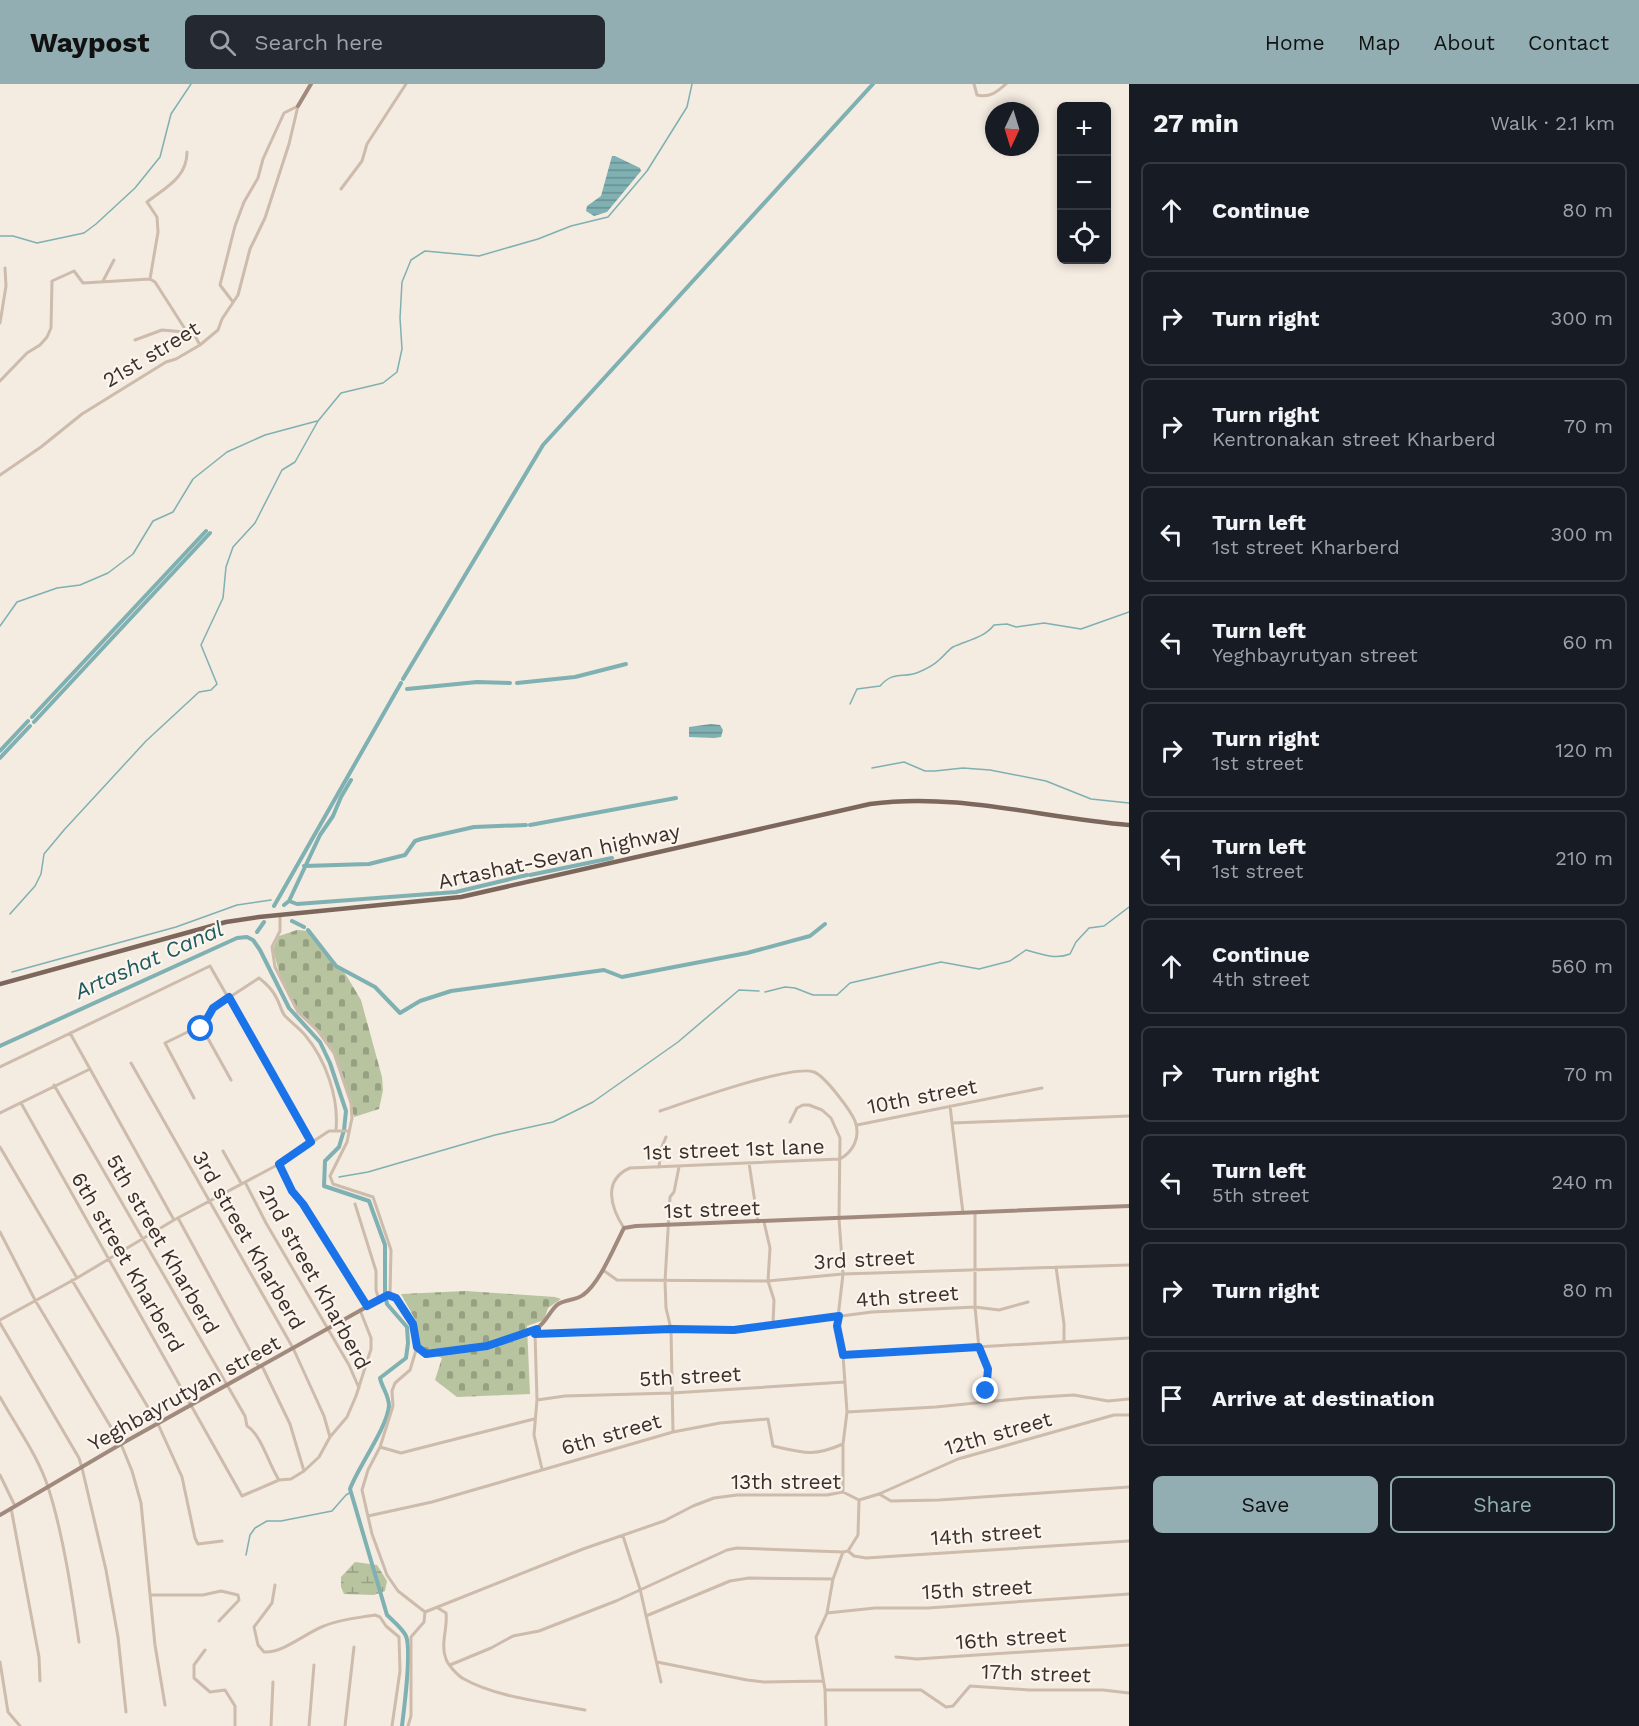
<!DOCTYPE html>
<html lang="en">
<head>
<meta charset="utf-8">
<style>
  :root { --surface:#171b24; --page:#242831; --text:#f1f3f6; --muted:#9ea1a6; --line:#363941; --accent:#92aeb2 }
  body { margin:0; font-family:"Work Sans",sans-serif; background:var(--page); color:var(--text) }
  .controls { position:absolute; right:18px; top:18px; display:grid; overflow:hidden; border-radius:9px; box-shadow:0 3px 9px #0003 }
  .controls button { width:54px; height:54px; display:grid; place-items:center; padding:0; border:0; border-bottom:2px solid var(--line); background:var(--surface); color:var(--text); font:30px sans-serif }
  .compass { position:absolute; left:985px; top:18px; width:54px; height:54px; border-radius:50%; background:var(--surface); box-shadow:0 3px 9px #0003; rotate:184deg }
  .stop { position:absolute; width:18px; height:18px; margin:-14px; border:4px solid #1a73e8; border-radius:50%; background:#fff }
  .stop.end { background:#1a73e8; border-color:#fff; box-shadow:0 2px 6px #0008 }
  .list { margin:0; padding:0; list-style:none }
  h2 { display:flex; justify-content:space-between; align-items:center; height:78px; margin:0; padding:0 24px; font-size:26px }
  h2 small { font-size:20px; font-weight:400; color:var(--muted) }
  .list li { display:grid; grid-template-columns:39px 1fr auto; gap:18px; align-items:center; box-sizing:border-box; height:96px; margin:0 12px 12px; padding:0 12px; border:2px solid var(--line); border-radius:9px }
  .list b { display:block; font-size:22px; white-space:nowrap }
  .list p { margin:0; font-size:20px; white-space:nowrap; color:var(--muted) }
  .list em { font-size:20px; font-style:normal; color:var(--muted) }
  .actions { display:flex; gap:12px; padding:18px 24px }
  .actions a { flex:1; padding:14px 0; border:2px solid var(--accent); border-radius:9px; text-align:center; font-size:21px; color:var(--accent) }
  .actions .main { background:var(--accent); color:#111 }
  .icon { flex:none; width:33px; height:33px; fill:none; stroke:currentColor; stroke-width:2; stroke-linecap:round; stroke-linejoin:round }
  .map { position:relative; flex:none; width:1129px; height:1642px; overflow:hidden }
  header { display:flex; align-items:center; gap:36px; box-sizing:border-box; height:84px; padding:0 30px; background:var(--accent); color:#111 }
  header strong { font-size:28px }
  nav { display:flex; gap:33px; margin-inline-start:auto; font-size:21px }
  .search { width:420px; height:54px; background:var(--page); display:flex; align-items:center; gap:15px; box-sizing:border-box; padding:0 21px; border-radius:9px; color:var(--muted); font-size:22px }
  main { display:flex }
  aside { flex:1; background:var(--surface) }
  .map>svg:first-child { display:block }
  .wetland { fill:url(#wetland-marsh) }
  .cemetery { fill:url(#cemetery-stones) }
  .water { fill:url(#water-rules) }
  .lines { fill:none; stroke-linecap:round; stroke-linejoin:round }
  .stream { stroke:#7fb0b2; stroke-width:1.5 }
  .canal { stroke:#7fb0b2; stroke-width:4 }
  .street { stroke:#cdbbac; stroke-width:3 }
  .secondary { stroke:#a18a7d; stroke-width:4 }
  .primary { stroke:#7d675c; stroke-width:4.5 }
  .route { stroke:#1a73e8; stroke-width:8 }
  .labels { text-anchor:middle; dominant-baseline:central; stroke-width:4.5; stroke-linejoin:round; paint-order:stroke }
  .street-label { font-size:21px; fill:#3b302b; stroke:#fbf5ee }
  .water-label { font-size:22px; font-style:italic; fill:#1f5a5e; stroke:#fbf5ee }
</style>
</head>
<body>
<header>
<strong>Waypost</strong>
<div class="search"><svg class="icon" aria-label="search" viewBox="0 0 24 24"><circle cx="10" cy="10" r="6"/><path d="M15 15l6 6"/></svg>Search here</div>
<nav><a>Home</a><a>Map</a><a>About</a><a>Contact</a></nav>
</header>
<main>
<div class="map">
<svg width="1129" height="1642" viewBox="0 0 1129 1642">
  <defs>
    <pattern id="wetland-marsh" width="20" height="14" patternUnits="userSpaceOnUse" patternTransform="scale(1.5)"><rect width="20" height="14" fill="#b8c4a0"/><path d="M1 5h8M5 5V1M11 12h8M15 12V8" fill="none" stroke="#97a083"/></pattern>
    <pattern id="cemetery-stones" width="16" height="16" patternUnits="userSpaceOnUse" patternTransform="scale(1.5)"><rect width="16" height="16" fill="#b8c4a0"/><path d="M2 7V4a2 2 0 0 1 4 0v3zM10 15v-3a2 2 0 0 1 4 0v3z" fill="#97a083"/></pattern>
    <pattern id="water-rules" width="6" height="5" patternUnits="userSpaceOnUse" patternTransform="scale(1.5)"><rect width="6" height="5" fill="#7fb0b2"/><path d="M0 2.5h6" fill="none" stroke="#699091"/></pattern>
  </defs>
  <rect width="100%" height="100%" fill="#f4ebe1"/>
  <path class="wetland" d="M355,1478l22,3 10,16 -2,10 -11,4 -30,-1 -3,-7v-10z"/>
  <path class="cemetery" d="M297,846l12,1 37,44 15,25 21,77 1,13 -4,19 -25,8 -17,-57 -17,-29 -22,-18 -18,-37 -7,-27 6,-13z
    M466,1207l89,6 6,2 -13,9 -4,12 -17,6 3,68 -73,3 -22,-17 7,-22 -21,-7 -5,-30 -15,-27z"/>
  <path class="water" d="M612,72h3l25,12 1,3 -34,41 -13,4 -8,-5 1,-5 14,-10z
    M711,640l9,1 3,5 -2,7 -7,1 -25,-1v-10z"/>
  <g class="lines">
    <path class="stream" d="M0,152h13l24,7 47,-10 12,-9 39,-36 25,-31 11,-43 20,-30
      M0,542l17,-24 40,-14 23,-3 28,-12 25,-19 20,-33 20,-9 20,-33 34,-27 38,-17 52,-14
      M850,620l7,-15 23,-3c14,-16 23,-7 39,-14 7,-3 15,-7 20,-12 5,-4 9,-10 14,-13 15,-7 31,-9 41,-22l13,-1 9,3 28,-4 37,6 48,-17
      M872,684l32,-6 21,9h10l28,-3 27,2 56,11 45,18 38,4
      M10,830l25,-28 6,-12 3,-20 20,-24 82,-89 53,-49 12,-2 6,-6 -16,-39 22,-47 3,-31 7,-20 22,-24 27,-53 13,-8 23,-41 23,-28 42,-10 14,-11 5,-23 -2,-31 2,-36 9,-22 14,-9 54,5 59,-17 33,-13 37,-9 39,-46 40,-64 5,-23
      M12,888l164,-45 61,-22 34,-5
      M765,908l20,-5 10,1 18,7h24l13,-12 22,-5 69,-16 38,7 31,-8 16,-11c15,4 29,10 44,4l6,-12 13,-14 15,-2 25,-19
      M339,1093l29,-5 127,-37 58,-13 40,-20 85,-60 61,-52 20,1
      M246,1471l4,-20 5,-7 12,-7h14l51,-10 14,-16 5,-3"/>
    <path class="canal" d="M403,595l140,-234 330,-361
      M517,599l58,-6 51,-13
      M407,605l70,-7 33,1
      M32,633l174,-186
      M34,638l176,-189
      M0,667l28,-30
      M0,674l30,-32
      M530,741l146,-27
      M304,782l65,-2 36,-9 10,-14 6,-2 53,-12 52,-2
      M530,791l82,-17
      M289,817l8,3 159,-12 71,-17
      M284,821l5,-4 31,-66 13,-19 8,-19 10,-17
      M274,822l127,-223
      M292,837l12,6
      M308,846l28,36 39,21 25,26 20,-12 31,-10 153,-21 18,7 125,-24 63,-17 15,-12
      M257,848l7,-10
      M0,962l237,-108 10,-1 6,3 7,10 29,58 31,34 10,21 16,48 -2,19 -5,17 -14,14 -1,25 45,15 16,44v49l2,10 20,23 1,16 -2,15 -26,20c2,10 9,17 9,28 -2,22 -31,61 -39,83l37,126c6,6 15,13 19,21 6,15 -2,73 -4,90"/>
    <path class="street" d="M974,0l3,11c13,3 20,-3 29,-11
      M341,105l21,-28 5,-17 39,-60
      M150,195l8,-47 -1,-15 -10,-15c18,-14 40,-24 40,-50
      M103,197l11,-21
      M233,218l-13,-17 15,-59 9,-24 14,-24 5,-19 21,-46 14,-7
      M0,239l6,-37 -1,-18
      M135,256l27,-10 23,2
      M0,297l27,-28 13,-8 7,-8 4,-9 1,-47 22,-10 9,12 67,-4 5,3 32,50 8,4 5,9
      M0,391l41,-28 41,-33 84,-52 10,-3 24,-14 18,-15 4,-11 16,-24 12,-46 15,-31 24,-74 9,-38
      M280,831v16l-8,16 3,20 23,45 20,19 16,22 17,50 1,15 -5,24 -17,34 3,8 40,13 18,53 -1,45
      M201,942l30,54
      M70,949l104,187
      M131,979l162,285 31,68 6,21
      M0,983l210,-101 101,176
      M54,1001l191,331 2,10c14,8 22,39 32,54
      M194,1014l-29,-55 39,-19 9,-16 46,-30c8,6 14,12 18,21 3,5 4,12 8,17 6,6 14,12 20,19 21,25 34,63 31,95
      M21,1019l221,393 37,-16 12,-1 13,-8 15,-14 11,-20 17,-20 9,-21 15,-47v-11l-11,-28
      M950,1022l13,107
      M0,1029l90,-44
      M790,1038l7,-14 6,-3h6l13,5 9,8 9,20 -1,81 4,55 -6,52 6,29 4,57 -4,32v48
      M952,1039l177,-7
      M857,1041l185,-37
      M0,1063l77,131
      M223,1067l18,32
      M749,1079l9,59
      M279,1080l13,27 11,13 64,102
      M659,1083l2,-18 5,-12
      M245,1098l21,41 83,142 10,23
      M355,1120l21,67v19l3,10
      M975,1129v94l4,41 9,21v11l-6,22
      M178,1134l81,149
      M764,1138l6,26 -2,33 6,19 -1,24
      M624,1144c-13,-20 -22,-48 6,-60l210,-9c13,-7 21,-22 15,-38 -4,-10 -30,-45 -41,-49 -22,-8 -127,30 -154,39
      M0,1148l35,68 86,144 11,27 9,32 14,142 10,60
      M1056,1183l8,57v18
      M603,1186l14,10 151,1 75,-7 286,-9
      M72,1196l86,144 24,53 13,61 3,6 24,-3
      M0,1236l77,-42 97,-58 105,-56 50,-33h20
      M0,1239l79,135 3,10 24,102 12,67 8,75
      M535,1250l136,-5 62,1 139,-18 103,-5 24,3 29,-8
      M535,1250l2,66 -3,35 8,34
      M843,1271l286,-17
      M262,1282l28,58 14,47
      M0,1313c16,29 38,59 48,90 15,46 24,107 31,155
      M537,1316l28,-4 107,-3 173,-11
      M847,1328l89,-5 89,-9 49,-3 34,6 21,-2
      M673,1348l-2,-103 -5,-21 -1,-27 5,-84 4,-5 5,-25
      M380,1363l21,6 133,-34
      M0,1391l15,31
      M879,1410l12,7 48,-1 190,-13
      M11,1424l28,149 1,24
      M368,1432l64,-14 241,-70 47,-9 48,-4 5,27c31,7 40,11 70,-2
      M623,1452l17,53 21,93
      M848,1467l6,5 12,2 263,-17
      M275,1501l-3,18 -18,24 4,18 6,7c18,2 43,-20 60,-26 16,-7 33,-8 51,-11l5,2 6,9 13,11 1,34 -8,55
      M152,1511h51l18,-4 17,4 1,5 -20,21
      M438,1524l8,5c2,14 -6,32 0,46 2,6 12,17 18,20 34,19 83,23 121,31
      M425,1528l158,-63 81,-28 29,-15 21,-8 23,-3h90l16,-3 16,8 20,-6 79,-35 156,-44h15
      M827,1529l48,-5h53l201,-14
      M646,1532l84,-35 19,-3 84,1
      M205,1566l-11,15v13l16,14 15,-2 10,16v20
      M896,1573l21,2 212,-14
      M0,1578l8,50 12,14
      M657,1578l90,18 17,2 59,-1
      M450,1581l41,-17 22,-12 26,-5 77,-30 111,-51 10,-2 106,4
      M825,1606h96l25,17 7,-1 17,-20 59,4h74l26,3
      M271,1642l2,-44
      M309,1642l5,-61
      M345,1642l9,-79
      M408,1642l3,-10v-79l13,-15 1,-10 -27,-21 -11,-16 -15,-41 -10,-44 6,-20 12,-23 13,-41 -1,-15 3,-8 15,-13 7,-23
      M826,1642l-1,-36 -9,-53 11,-24 6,-34 10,-27 5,-1 10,-16 1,-34"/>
    <path class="secondary" d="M298,22l13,-22
      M0,1431l121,-71 267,-149 8,3 17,26 4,23 9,7 61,-8 49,-17c10,-6 13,-17 21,-24 7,-6 18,-4 26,-10 17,-12 31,-48 41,-67l12,-2 493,-20"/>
    <path class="primary" d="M0,900l226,-62 33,-5 202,-20 409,-93c87,-12 172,14 259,21"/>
  </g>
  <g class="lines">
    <path class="route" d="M201,945v-3l3,-2 9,-16 16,-11 82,145 -32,22 13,27 11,13 64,102 21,-11 8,3 17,26 4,23 9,7 61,-8 50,-17 -2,5 136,-5 63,1 105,-14 -2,10 6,29 136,-8 9,22 -2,22"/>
  </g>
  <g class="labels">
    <g class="street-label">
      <text transform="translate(151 270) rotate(-31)">21st street</text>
      <text transform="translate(559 772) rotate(-12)">Artashat-Sevan highway</text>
      <text transform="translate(922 1012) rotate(-11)">10th street</text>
      <text transform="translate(734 1065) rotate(-2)">1st street 1st lane</text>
      <text transform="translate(712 1125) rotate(-2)">1st street</text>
      <text transform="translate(249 1156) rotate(60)">3rd street Kharberd</text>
      <text transform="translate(163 1160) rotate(60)">5th street Kharberd</text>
      <text transform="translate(864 1175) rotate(-3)">3rd street</text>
      <text transform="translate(128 1178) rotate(60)">6th street Kharberd</text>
      <text transform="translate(315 1193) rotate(61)">2nd street Kharberd</text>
      <text transform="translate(907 1212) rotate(-4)">4th street</text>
      <text transform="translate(690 1292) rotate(-3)">5th street</text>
      <text transform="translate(184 1309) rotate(-29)">Yeghbayrutyan street</text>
      <text transform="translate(998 1349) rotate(-16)">12th street</text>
      <text transform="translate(611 1350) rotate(-16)">6th street</text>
      <text x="786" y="1397">13th street</text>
      <text transform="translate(986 1450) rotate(-4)">14th street</text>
      <text transform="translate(977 1505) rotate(-3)">15th street</text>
      <text transform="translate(1011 1554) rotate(-4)">16th street</text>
      <text transform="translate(1036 1589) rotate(2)">17th street</text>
    </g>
    <g class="water-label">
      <text transform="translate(149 876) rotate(-24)">Artashat Canal</text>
    </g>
  </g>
</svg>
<div class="controls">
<button>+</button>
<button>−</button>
<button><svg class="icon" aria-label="locate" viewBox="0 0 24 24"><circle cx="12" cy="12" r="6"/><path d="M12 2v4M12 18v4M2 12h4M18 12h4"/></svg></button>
</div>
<svg class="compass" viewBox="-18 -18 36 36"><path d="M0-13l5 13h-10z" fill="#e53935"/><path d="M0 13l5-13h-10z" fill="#9ea1a6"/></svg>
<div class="stop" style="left:201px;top:945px"></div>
<div class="stop end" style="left:986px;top:1307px"></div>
</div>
<aside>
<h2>27 min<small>Walk · 2.1 km</small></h2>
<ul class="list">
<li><svg class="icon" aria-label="ahead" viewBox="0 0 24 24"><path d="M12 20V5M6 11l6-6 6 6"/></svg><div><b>Continue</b></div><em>80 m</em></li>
<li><svg class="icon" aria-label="right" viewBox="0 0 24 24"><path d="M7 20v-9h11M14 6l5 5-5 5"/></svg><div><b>Turn right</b></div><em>300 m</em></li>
<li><svg class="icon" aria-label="right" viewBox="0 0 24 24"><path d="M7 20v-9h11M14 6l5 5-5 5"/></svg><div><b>Turn right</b><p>Kentronakan street Kharberd</p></div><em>70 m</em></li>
<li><svg class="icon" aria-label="left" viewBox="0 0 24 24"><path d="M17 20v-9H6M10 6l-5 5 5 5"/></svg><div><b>Turn left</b><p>1st street Kharberd</p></div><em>300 m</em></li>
<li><svg class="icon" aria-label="left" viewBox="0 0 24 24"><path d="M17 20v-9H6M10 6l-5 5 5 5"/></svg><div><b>Turn left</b><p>Yeghbayrutyan street</p></div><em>60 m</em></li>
<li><svg class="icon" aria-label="right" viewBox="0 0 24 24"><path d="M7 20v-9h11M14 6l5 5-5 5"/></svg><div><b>Turn right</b><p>1st street</p></div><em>120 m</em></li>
<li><svg class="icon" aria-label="left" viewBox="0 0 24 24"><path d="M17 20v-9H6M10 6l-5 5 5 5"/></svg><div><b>Turn left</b><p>1st street</p></div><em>210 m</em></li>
<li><svg class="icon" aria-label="ahead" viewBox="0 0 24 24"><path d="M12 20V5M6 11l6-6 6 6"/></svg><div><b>Continue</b><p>4th street</p></div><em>560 m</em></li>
<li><svg class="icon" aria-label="right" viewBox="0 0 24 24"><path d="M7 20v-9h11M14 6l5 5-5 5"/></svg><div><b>Turn right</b></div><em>70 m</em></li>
<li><svg class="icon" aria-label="left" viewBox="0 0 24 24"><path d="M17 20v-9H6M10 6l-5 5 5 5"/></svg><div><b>Turn left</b><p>5th street</p></div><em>240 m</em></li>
<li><svg class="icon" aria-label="right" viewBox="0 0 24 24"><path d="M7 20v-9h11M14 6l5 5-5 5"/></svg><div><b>Turn right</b></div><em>80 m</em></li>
<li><svg class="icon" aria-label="arrive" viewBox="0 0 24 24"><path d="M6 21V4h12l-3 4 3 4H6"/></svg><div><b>Arrive at destination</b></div></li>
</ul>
<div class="actions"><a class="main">Save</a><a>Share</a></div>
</aside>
</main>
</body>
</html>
